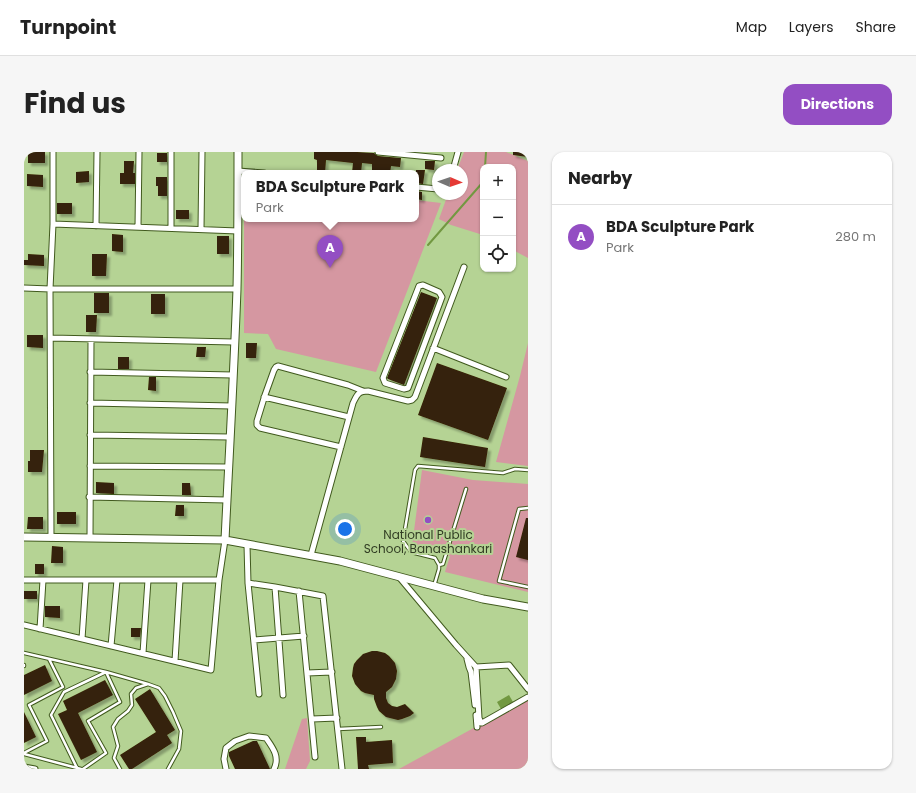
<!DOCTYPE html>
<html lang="en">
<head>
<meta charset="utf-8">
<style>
  :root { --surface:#fff; --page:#f6f6f6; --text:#222; --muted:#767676; --line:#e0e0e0; --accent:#934ec3 }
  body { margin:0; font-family:Poppins,sans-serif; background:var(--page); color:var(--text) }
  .controls { position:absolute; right:12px; top:12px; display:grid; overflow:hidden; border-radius:8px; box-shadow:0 1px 3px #0004 }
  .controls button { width:36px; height:36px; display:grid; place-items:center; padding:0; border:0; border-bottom:1px solid var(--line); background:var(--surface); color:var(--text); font:20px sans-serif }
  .compass { position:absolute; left:408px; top:12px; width:36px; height:36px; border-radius:50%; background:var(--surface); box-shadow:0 1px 3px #0004; rotate:92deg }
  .you { position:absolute; left:321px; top:377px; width:14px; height:14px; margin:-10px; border:3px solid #fff; border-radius:50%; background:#1a73e8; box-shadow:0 0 0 6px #1a73e833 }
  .badge { display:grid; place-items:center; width:26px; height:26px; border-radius:50%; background:var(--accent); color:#fff; font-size:13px; font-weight:700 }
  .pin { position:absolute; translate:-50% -33px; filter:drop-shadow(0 1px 2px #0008) }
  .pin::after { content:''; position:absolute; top:21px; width:14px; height:12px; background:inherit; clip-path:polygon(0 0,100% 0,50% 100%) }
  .popup { position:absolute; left:217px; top:18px; width:178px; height:52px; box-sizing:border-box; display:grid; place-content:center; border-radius:8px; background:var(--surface); filter:drop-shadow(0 1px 3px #0005); font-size:13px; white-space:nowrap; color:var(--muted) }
  .popup b { font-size:15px; color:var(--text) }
  .popup::after { content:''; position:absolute; left:50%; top:100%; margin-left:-8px; border:8px solid transparent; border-top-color:var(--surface) }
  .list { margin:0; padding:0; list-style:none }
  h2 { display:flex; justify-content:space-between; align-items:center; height:52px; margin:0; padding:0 16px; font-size:17px }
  h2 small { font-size:13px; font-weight:400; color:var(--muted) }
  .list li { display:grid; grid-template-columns:26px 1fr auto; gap:12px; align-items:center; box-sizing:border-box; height:64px; padding:0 16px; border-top:1px solid var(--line) }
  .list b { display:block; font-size:15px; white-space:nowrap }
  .list p { margin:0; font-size:13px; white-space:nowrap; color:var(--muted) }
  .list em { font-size:13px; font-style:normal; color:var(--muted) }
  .icon { flex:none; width:22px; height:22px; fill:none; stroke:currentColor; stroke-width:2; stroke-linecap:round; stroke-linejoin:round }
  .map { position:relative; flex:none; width:504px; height:617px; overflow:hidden; border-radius:12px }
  header { display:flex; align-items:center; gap:24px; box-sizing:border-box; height:56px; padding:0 20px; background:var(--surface); border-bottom:1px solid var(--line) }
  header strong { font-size:19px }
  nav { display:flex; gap:22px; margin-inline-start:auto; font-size:14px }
  .intro { display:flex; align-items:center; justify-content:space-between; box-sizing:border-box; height:96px; padding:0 24px }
  h1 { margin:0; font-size:28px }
  .button { padding:10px 18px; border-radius:12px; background:var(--accent); color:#fff; font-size:14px; font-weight:700 }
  main { display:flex; gap:24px; padding:0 24px }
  aside { flex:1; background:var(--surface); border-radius:12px; box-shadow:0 1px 3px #0004 }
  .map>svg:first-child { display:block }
  .green { fill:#d597a1 }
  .water { fill:#729841 }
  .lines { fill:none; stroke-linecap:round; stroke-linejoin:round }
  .stream { stroke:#729841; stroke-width:2 }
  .building { fill:#362107; filter:url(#shadow) }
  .lane-casing { stroke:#415a1e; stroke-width:4.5 }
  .street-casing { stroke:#415a1e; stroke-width:7 }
  .secondary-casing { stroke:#415a1e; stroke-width:9 }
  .lane { stroke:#fff; stroke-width:2.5 }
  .street { stroke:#fff; stroke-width:5 }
  .secondary { stroke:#fff; stroke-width:7 }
  .poi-dot { fill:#934ec3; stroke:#b5d394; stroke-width:1.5 }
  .labels { text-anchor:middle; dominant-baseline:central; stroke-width:4; stroke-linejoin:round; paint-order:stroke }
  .poi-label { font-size:12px; fill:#313d23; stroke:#b5d394 }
</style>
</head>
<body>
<header>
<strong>Turnpoint</strong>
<nav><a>Map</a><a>Layers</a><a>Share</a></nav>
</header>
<div class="intro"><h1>Find us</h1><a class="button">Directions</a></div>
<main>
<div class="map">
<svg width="504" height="617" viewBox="0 0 504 617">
  <defs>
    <filter id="shadow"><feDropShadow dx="3" dy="3" stdDeviation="1" flood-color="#0004"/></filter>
  </defs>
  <rect width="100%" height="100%" fill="#b5d394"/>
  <path class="green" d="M440,0h42l22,9v97l-15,-8v-83h-30v68l-32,-10 -12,-6 9,-25h14v-24h-5z
    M220,34v33h172v-19l25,3 -65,169 -100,-23 -8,-15 -24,-1z
    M504,191v123l-32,-4 24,-86z
    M398,318l51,10 55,4v108l-83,-20 5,-16 -38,-10z
    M504,546v71h-129z
    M283,566l3,43 -4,8h-21l17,-50z"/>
  <path class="water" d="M485,543l4,7 -12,7 -4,-7z"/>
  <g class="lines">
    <path class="stream" d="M461,15l1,-15
      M404,93l55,-63"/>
  </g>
  <path class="building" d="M4,0h17v11h-17z
    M290,0h43l17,1 4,3 23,2 -1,9 -9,-1 -1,7h-18v-9l-10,-1 -1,10h-9l1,-10 -27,-3 -1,13h-8v-13l-3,-1z
    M489,0h15v5l-15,-2z
    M133,1h10v9h-10z
    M100,9h10l-1,12h2v11h-15v-11h4z
    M401,9h10l-1,9 -9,-1z
    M392,18h9l-2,14 -7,-1z
    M65,19v11l-13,1v-11z
    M3,22l16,1v12l-16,-1z
    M132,25h11v19h-9v-10h-2z
    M392,39l6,1v8l-6,-1z
    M33,51h15v11h-15z
    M152,58h13v9h-13z
    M88,82l11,1v17l-11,-1z
    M193,84h12v18h-12z
    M4,102l16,1v11l-20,-1v-5h4z
    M68,102h15l-1,22h-14z
    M397,140l16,6 -33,87 -16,-6 -1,-1z
    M70,141h15v20h-15z
    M127,142h14v20h-14z
    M62,163h11l-1,17h-10z
    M3,183h16v13l-16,-1z
    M222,191h11l-1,15h-10z
    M173,195h9l-1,10h-9z
    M94,205h11v12h-11z
    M413,211l70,25 -19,52 -70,-25z
    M125,225h7v14l-8,-1z
    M399,285l65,11 -3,19 -65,-10z
    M6,298h14l-2,22h-14v-11h2z
    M72,330l18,1v11l-18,-1z
    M158,331h8l1,12h-9z
    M152,353h8v11h-9z
    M33,360h19v12h-19z
    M4,365h15v12h-16z
    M502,366h2v42l-12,-3z
    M28,394l11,1v16h-12z
    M11,412h9v10h-9z
    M0,439h13v8h-13z
    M21,454h15v12l-15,-1z
    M107,476h10l-1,9h-9z
    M348,499h5l8,2 4,3 6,7 2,8 -1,8 -4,8 -6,5v6l2,5 4,3 5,1 8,-3 9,9 -4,3 -8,3 -4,1 -12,-3 -7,-6 -2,-4 -3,-8v-4l-9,-2 -4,-2 -6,-7 -3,-8 1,-8 1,-4 3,-4 6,-6z
    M21,513l7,16 -28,14v-20z
    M81,528l8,15 -35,18 19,39 -16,8 -23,-46 9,-4 -4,-9z
    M126,537l25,41 -8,5 5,8 -40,26h-3l-9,-14 36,-23 -21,-33z
    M0,560l12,25 -12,6z
    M332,585h10v5l26,-2 1,23 -25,2 1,4h-11z
    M229,589h4l13,28h-35l-6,-13v-4z"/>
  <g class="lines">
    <defs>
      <path id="lane" d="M504,356l-9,1 -20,72 29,6
        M415,413l4,-1 23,-75
        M410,434l5,-17v-4l-4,-7 -24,-6 -8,-11 12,-71 3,-4 85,7 12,-4 13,1
        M0,501l82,19 42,12 11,4 6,8 8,16 8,19 -2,18 -11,20
        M0,513v1
        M314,577l43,-2
        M0,601l23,-12 -18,-36 34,-18 -14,-28
        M0,602l57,15
        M53,616l-26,-53 13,-23 42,-20 14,30 -32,19 18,32 -23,16
        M96,617l-6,-11 4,-12 -5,-19 5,-8 10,-8 4,-6 -1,-11 5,-6 12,-4"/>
      <path id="street" d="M354,0l63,6
        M429,18l5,-18
        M214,19l26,2
        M392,35l22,2
        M29,72l185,7
        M72,74l1,-74
        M114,75l1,-75
        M147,76v-76
        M177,77l1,-77
        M399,133l16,7 3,5 -34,91 -4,1 -19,-6 -2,-5 36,-92z
        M0,136l26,1h187
        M27,186l183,4
        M409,196l73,29
        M66,220l143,3
        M240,245l85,20
        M66,251l142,3
        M66,283l140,2
        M317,295l-81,-19 -3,-3v-4l8,-26 9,-25 2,-3 2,-1 70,19 15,6
        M66,314l138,1
        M65,345l138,3
        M27,386l-1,-249 3,-65v-72
        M66,386l1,-199
        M223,393l1,38 11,111
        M287,403l42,-152c4,-8 5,-12 15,-12l40,10 4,-1 3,-3 49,-130
        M375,425l57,68 20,22 3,51 2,5h1l46,-26
        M0,428h195
        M224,431l27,4 48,9 19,173
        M251,435l8,108
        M275,439l16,166
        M0,473l187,45 8,-90 6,-40
        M16,477l3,-49
        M58,487l4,-59
        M230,488l50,-4
        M87,494l6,-66
        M119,501l5,-73
        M443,507l2,8 2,5 4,33
        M151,509l5,-81
        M452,515l33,-2 19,24
        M283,521l25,-1
        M452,563l1,12
        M288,567l25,-1
        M0,615l11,2
        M202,617l-2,-10 2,-11 9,-7 14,-5 17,2c7,10 14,19 8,31"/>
      <path id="secondary" d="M0,385l201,3 115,21 143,38 45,8
        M201,388c4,-83 9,-167 12,-251 1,-46 1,-91 1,-137"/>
    </defs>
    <use href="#lane" class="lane-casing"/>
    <use href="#street" class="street-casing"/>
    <use href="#secondary" class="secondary-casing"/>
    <use href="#lane" class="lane"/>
    <use href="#street" class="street"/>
    <use href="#secondary" class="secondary"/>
  </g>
  <circle class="poi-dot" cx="404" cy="368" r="4"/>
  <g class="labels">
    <g class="poi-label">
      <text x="404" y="382">National Public<tspan x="404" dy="14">School, Banashankari</tspan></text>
    </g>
  </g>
</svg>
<div class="controls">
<button>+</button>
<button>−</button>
<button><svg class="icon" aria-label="locate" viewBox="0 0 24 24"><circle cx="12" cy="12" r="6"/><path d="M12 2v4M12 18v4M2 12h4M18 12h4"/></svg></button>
</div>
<svg class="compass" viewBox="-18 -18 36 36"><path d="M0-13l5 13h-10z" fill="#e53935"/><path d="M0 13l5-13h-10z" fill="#767676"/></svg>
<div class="you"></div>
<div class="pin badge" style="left:306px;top:116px">A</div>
<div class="popup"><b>BDA Sculpture Park</b>Park</div>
</div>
<aside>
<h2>Nearby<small></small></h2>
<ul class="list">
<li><span class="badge">A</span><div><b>BDA Sculpture Park</b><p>Park</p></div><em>280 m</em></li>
</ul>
</aside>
</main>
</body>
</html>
